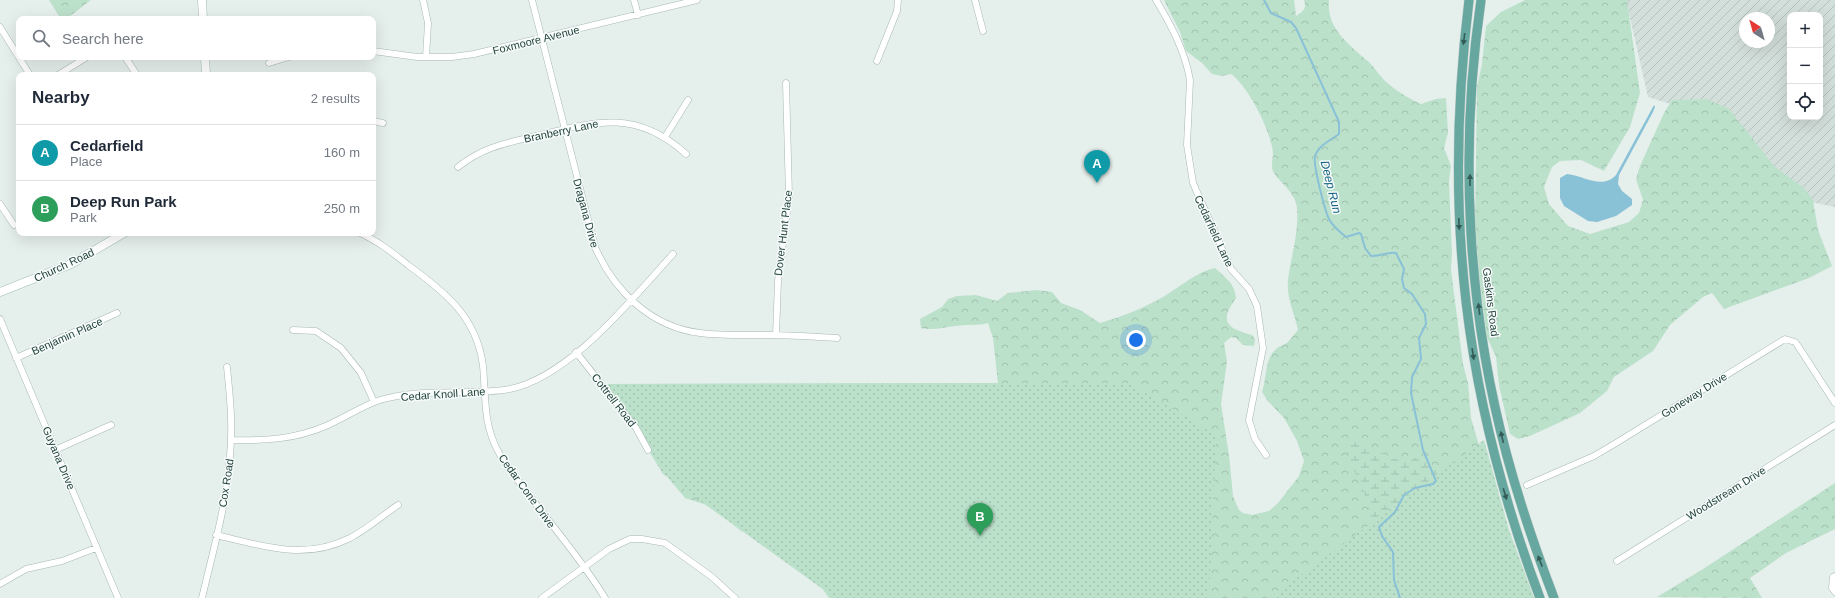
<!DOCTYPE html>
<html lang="en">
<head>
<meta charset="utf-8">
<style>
  :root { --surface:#fff; --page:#f6f6f7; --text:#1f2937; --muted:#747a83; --line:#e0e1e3; --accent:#825a45 }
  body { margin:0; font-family:Arial,sans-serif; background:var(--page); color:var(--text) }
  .controls { position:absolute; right:12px; top:12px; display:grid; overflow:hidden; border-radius:8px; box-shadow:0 4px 16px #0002 }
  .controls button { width:36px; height:36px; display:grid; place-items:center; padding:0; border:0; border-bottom:1px solid var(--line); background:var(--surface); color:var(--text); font:20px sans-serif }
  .compass { position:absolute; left:1739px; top:12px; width:36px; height:36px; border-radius:50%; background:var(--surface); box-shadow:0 4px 16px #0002; rotate:323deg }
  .you { position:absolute; left:1136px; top:340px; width:14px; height:14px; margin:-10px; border:3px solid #fff; border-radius:50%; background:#1a73e8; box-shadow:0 0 0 6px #1a73e833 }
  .badge { display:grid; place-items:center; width:26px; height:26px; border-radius:50%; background:var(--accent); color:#fff; font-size:13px; font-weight:700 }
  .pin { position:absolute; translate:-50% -33px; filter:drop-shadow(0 1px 2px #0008) }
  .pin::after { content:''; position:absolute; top:21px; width:14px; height:12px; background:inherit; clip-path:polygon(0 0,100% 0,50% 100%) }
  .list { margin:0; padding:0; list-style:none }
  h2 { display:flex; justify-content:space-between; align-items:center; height:52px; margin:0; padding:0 16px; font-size:17px }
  h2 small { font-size:13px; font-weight:400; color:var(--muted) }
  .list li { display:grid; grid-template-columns:26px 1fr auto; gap:12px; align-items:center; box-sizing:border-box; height:56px; padding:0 16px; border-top:1px solid var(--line) }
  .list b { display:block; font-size:15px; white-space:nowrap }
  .list p { margin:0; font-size:13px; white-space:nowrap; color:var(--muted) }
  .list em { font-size:13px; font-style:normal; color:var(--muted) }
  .icon { flex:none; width:22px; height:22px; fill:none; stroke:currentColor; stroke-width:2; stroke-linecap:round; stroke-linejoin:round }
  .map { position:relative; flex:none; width:1835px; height:598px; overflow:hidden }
  .search { position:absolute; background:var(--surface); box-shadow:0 4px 16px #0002; left:16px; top:16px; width:360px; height:44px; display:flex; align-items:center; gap:10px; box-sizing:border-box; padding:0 14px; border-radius:8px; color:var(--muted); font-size:15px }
  .panel { position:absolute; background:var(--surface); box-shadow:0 4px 16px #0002; left:16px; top:72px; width:360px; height:164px; border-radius:8px }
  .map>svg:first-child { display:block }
  .industrial { fill:url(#industrial-furrows); fill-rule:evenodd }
  .forest { fill:url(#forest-crowns) }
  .wetland { fill:url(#wetland-marsh) }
  .park { fill:url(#park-dots) }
  .water { fill:#89c1d7 }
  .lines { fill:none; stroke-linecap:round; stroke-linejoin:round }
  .stream { stroke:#89c1d7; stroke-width:2 }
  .minor-casing { stroke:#a7b8b4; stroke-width:7 }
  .secondary-casing { stroke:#a2bcb6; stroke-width:9 }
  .primary-casing { stroke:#c1cac9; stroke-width:10 }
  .minor { stroke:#fff; stroke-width:6 }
  .secondary { stroke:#fff; stroke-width:8 }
  .primary { stroke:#66a8a0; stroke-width:9 }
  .oneway { fill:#335c56 }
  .labels { text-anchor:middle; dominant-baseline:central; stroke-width:3; stroke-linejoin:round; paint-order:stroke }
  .street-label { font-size:11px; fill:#22433e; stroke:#f6fbf9 }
  .water-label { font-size:12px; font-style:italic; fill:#166384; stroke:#f6fbf9 }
</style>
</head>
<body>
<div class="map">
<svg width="1835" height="598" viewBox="0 0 1835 598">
  <defs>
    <pattern id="industrial-furrows" width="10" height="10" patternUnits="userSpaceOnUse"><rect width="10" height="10" fill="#d3dfdb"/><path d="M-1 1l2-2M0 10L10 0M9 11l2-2" fill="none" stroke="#b5c1bd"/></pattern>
    <pattern id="forest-crowns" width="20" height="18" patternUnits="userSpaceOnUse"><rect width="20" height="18" fill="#bce1cb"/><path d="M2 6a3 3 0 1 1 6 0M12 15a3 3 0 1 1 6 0" fill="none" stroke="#a1c2af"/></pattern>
    <pattern id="wetland-marsh" width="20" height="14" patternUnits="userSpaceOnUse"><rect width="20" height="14" fill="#bce1cb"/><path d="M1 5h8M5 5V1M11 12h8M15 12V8" fill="none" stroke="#a1c2af"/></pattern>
    <pattern id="park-dots" width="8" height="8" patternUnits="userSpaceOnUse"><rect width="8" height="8" fill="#bce1cb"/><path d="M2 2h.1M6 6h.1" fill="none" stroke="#a1c2af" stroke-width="1.8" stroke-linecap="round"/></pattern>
  </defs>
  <rect width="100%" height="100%" fill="#e5efec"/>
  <path class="industrial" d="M1626,0h209v207l-38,-8 -75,-79 -74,-23zM1790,15h30v102h-30zM1745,18h24v24h-24z"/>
  <path class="forest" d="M49,0h42l-25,19h-5z
    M1164,0h130l2,16c7,-5 11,-7 8,-16h25c-3,29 21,45 40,62 6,6 10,13 16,19 11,10 23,17 36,23l15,-5 10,-1 2,35 -4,15 7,18 -2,15 3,73 -1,16 12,94 5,19 3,35 16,54 43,126h-701l-16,-23 -57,-39 -15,-5 -28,-24 -28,-9 -16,-19 -15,-27 -51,-68 395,-1 -5,-45 -5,-15c-11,3 -20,1 -32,3 -12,1 -22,5 -35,2l-1,-9 22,-12 6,-8 9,-3 19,-1 21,6 11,-8 29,-3 15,2 9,11 19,7 20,13c21,-6 44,-15 63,-26 17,-10 33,-25 52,-29 11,10 20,16 21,30 -18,25 -8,30 16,37l3,4 -1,7 -11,-1 -7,-7 -5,-1 -7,6 3,19 -6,42 8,51 4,41 6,14 4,3 9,2 17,-4 9,-8 21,-27 5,-15 -7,-20 -13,-23 -17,-18 -5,-8c5,-14 2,-32 14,-43 3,-3 8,-4 11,-6 4,-4 7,-9 11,-13 -3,-16 -12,-32 -10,-50 3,-24 11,-47 9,-72 -2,-16 -15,-23 -23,-35 -4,-7 -1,-13 -1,-20 -2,-22 -25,-67 -42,-79l-9,2 -10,-2 -10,-11 -16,-12 -6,-19z
    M1525,0h102l13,93 -10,34 -26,44 -23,-11 -21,1 -8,6 -8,20 5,17 19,22 22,8 39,-12 10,-9 4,-13 -7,-21 4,-13 24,-53 8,-13 34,-1 23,10 46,58 29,21 9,12 5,30 14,36 -23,12 -85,31 -12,-16 -9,4 -33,28 -17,26 -39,26 -7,14 -27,22 -50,23 -12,3 -8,-5 -11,-49 -3,-28 -9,-20 -7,-55 -5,-57 2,-138 5,-23 4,-38 15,-14z
    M1835,483v46l-49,24 -36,25 12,20 -105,-1 46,-28z"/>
  <path class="wetland" d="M1358,440c16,6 28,18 45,21 7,1 15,-6 21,-3 8,5 14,14 17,23l-71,48c0,-15 -3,-31 -9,-45 -5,-13 -17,-23 -11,-38z"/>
  <path class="park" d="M1129,383l87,52 -7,163h-374l-172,-124 -42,-69 -18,-21z
    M1484,440l25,90 25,68h-264z"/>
  <path class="water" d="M1654,105l1,2 -2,5 -34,63 -1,9 4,7 10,8v6l-16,11 -19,6 -9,-1 -24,-15 -4,-8v-20l7,-4c18,2 35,16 49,1z"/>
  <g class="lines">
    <path class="stream" d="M1264,0l7,13 20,9 5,6 43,94v12c-8,6 -22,12 -24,23 -2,8 10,54 14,62 4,8 11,13 17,18l13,-4 2,1 4,14 6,8c9,1 17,-5 25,-3l8,16 -2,10 2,9 8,6 13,20 1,10 -7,14 2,21 -9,18 -1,16 12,57 13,31 -3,3 -18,4 -11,7 -9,17 -16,15 3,9 11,16 1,28 6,18"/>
    <defs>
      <path id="minor" d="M423,0l5,23 -2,34
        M532,0l63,247c19,44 56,80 105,86 23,3 47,2 70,2 23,0 45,2 67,3
        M634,0l4,15
        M975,0l8,31
        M1156,0c15,25 29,51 34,80l-3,65 6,38 38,86 18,20 8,17 6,42 -14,72 6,19 11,16
        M0,27l30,48
        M373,51l44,6h35l22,-3 223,-54
        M125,57l12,18
        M877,61l20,-50 1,-11
        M269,63l20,-6
        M58,75l29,-18
        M373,121l10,2
        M665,137l23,-37
        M458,167c25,-20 48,-24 78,-31 60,-15 100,-27 150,18
        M0,204l14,21
        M360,233c18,8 33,20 48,32 37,27 69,52 75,101 3,30 0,58 15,85 7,14 18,27 28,40 26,35 56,69 79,107
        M0,319l118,279
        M293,330l23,1 25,17 20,25 13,29
        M776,335l2,-54 11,-85 -3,-113
        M576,352l60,76 12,22
        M16,358l101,-45
        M231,440c34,1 66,-1 97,-15 18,-8 34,-19 52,-25 40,-12 83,-5 124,-10 62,-8 128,-91 169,-136
        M55,450l56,-25
        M1527,485l67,-29 22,-13 169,-104 10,3 3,4 37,57
        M216,535c47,11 88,26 134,3 17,-9 32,-22 48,-33
        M1617,561l218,-136
        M1835,576l-2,1 -1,11 3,4
        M0,584l26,-15 36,-8 34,-13
        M202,598c11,-47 25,-95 28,-143 3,-29 0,-59 -3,-88
        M542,598l67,-49 21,-10h12l23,4 47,34 23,21"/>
      <path id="secondary" d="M202,0l1,19
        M205,57l1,18
        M0,292l71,-28 53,-31"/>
      <path id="primary" d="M1469,0c-26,213 -5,397 71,598
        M1481,0c-22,151 -14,308 26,456 13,48 29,95 47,142"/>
    </defs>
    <use href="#minor" class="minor-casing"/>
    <use href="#secondary" class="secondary-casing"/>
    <use href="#primary" class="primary-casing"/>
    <use href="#minor" class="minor"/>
    <use href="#secondary" class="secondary"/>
    <use href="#primary" class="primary"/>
  </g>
  <defs><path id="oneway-solid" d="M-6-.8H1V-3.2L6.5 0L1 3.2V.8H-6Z"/></defs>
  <g class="oneway">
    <use href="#oneway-solid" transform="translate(1464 39) rotate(97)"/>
    <use href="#oneway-solid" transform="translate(1470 180) rotate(-90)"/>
    <use href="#oneway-solid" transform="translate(1459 224) rotate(88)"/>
    <use href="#oneway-solid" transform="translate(1479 309) rotate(-97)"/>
    <use href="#oneway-solid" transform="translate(1473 354) rotate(81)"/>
    <use href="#oneway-solid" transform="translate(1502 437) rotate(-103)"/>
    <use href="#oneway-solid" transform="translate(1505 494) rotate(73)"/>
    <use href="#oneway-solid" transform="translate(1540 561) rotate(-111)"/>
  </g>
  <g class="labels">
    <g class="street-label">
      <text transform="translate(536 40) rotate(-14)">Foxmoore Avenue</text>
      <text transform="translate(561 131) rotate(-12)">Branberry Lane</text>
      <text transform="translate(586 213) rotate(75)">Dragana Drive</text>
      <text transform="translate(1214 231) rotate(65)">Cedarfield Lane</text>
      <text transform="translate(783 233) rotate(-83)">Dover Hunt Place</text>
      <text transform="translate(64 265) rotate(-25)">Church Road</text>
      <text transform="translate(1491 302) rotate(83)">Gaskins Road</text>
      <text transform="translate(67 336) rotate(-24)">Benjamin Place</text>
      <text transform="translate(443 394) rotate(-4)">Cedar Knoll Lane</text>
      <text transform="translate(1694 395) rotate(-32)">Goneway Drive</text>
      <text transform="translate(614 400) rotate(52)">Cottrell Road</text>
      <text transform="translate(59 458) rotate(67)">Guyana Drive</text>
      <text transform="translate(226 483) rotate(-81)">Cox Road</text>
      <text transform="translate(527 491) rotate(54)">Cedar Cone Drive</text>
      <text transform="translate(1726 493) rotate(-32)">Woodstream Drive</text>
    </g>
    <g class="water-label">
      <text transform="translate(1331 187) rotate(76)">Deep Run</text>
    </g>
  </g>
</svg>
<div class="controls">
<button>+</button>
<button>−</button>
<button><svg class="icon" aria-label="locate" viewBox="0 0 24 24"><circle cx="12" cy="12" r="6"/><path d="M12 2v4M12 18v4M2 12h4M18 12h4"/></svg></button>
</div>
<svg class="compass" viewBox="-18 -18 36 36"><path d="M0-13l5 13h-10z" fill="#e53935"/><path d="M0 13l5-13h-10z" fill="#747a83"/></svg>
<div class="you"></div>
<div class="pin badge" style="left:1097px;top:183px;background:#0f9aa8">A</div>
<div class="pin badge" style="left:980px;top:536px;background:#2e9e5b">B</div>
<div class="search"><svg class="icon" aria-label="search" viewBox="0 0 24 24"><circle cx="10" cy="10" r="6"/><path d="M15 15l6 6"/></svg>Search here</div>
<section class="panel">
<h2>Nearby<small>2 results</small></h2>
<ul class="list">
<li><span class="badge" style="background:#0f9aa8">A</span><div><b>Cedarfield</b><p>Place</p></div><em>160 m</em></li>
<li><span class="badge" style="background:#2e9e5b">B</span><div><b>Deep Run Park</b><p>Park</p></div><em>250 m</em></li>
</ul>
</section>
</div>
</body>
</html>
